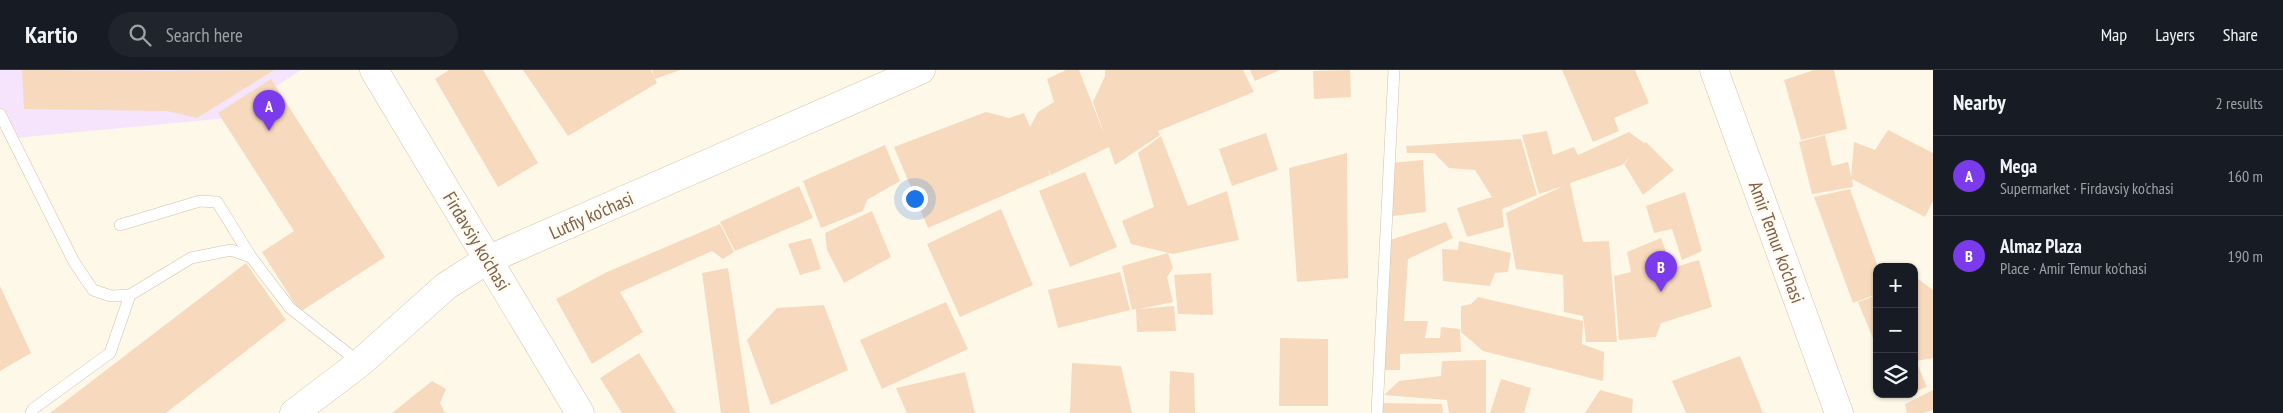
<!DOCTYPE html>
<html lang="en">
<head>
<meta charset="utf-8">
<style>
  :root { --surface:#171b24; --page:#20242c; --text:#f1f3f6; --muted:#9ea1a6; --line:#363941; --accent:#7c3aed }
  body { margin:0; font-family:"PT Sans Narrow",sans-serif; background:var(--page); color:var(--text) }
  .controls { position:absolute; right:15px; bottom:15px; display:grid; overflow:hidden; border-radius:10px; box-shadow:0 1px 4px #0004 }
  .controls button { width:45px; height:45px; display:grid; place-items:center; padding:0; border:0; border-bottom:1px solid var(--line); background:var(--surface); color:var(--text); font:25px sans-serif }
  .you { position:absolute; left:914px; top:128px; width:18px; height:18px; margin:-12px; border:4px solid #fff; border-radius:50%; background:#1a73e8; box-shadow:0 0 0 8px #1a73e833 }
  .badge { display:grid; place-items:center; width:32px; height:32px; border-radius:50%; background:var(--accent); color:#fff; font-size:16px; font-weight:700 }
  .pin { position:absolute; translate:-50% -41px; filter:drop-shadow(0 1px 2px #0008) }
  .pin::after { content:''; position:absolute; top:26px; width:18px; height:15px; background:inherit; clip-path:polygon(0 0,100% 0,50% 100%) }
  .list { margin:0; padding:0; list-style:none }
  h2 { display:flex; justify-content:space-between; align-items:center; height:65px; margin:0; padding:0 20px; font-size:21px }
  h2 small { font-size:16px; font-weight:400; color:var(--muted) }
  .list li { display:grid; grid-template-columns:32px 1fr auto; gap:15px; align-items:center; box-sizing:border-box; height:80px; padding:0 20px; border-top:1px solid var(--line) }
  .list b { display:block; font-size:19px; white-space:nowrap }
  .list p { margin:0; font-size:16px; white-space:nowrap; color:var(--muted) }
  .list em { font-size:16px; font-style:normal; color:var(--muted) }
  .icon { flex:none; width:28px; height:28px; fill:none; stroke:currentColor; stroke-width:2; stroke-linecap:round; stroke-linejoin:round }
  .map { position:relative; flex:none; width:1933px; height:343px; overflow:hidden }
  header { display:flex; align-items:center; gap:30px; box-sizing:border-box; height:70px; padding:0 25px; background:var(--surface); border-bottom:1px solid var(--line) }
  header strong { font-size:24px }
  nav { display:flex; gap:28px; margin-inline-start:auto; font-size:18px }
  .search { width:350px; height:45px; background:var(--page); display:flex; align-items:center; gap:12px; box-sizing:border-box; padding:0 18px; border-radius:28px; color:var(--muted); font-size:19px }
  main { display:flex }
  aside { flex:1; background:var(--surface) }
  .map>svg:first-child { display:block }
  .education { fill:#f5e4fb }
  .building { fill:#f7dabd }
  .lines { fill:none; stroke-linecap:round; stroke-linejoin:round }
  .service-casing { stroke:#d3c1ac; stroke-width:12 }
  .secondary-casing { stroke:#d6c2a9; stroke-width:29 }
  .service { stroke:#fff; stroke-width:11 }
  .secondary { stroke:#fff; stroke-width:28 }
  .labels { text-anchor:middle; dominant-baseline:central; stroke-width:4.5; stroke-linejoin:round; paint-order:stroke }
  .street-label { font-size:19px; fill:#7c6049; stroke:#fffbf0 }
</style>
</head>
<body>
<header>
<strong>Kartio</strong>
<div class="search"><svg class="icon" aria-label="search" viewBox="0 0 24 24"><circle cx="10" cy="10" r="6"/><path d="M15 15l6 6"/></svg>Search here</div>
<nav><a>Map</a><a>Layers</a><a>Share</a></nav>
</header>
<main>
<div class="map">
<svg width="1933" height="343" viewBox="0 0 1933 343">
  <rect width="100%" height="100%" fill="#fef8e8"/>
  <path class="education" d="M0,0h301l-73,48 -213,20 -15,-31z"/>
  <path class="building" d="M22,0l140,1 112,-1 -77,48 -30,-7 -143,-2z
    M449,0h34l55,93 -40,24 -63,-108z
    M523,0h128l4,8 -3,-8h28l-25,9 2,4 -89,53z
    M1066,0h13l27,69 -13,-37 12,-26v-6h138l11,22 -96,39 2,4 -45,30 -6,-18 -58,28 -4,-7 3,7 -122,53 -34,-81 92,-35 23,6 15,-5 6,14 8,-15 16,-10 -7,-23z
    M1250,0h30l-25,11z
    M1350,0l1,27 -37,2 -1,-28z
    M1562,0h73l14,33 -35,15 5,13 -26,11z
    M1814,0h20l13,59 -46,11 -17,-60z
    M271,9l114,178 -85,55 -38,-60 32,-21 -76,-118z
    M1888,60l45,23v48l-8,16 -73,-38 1,8 -41,7 -13,-52 26,-7 7,31 16,-4 3,15 3,-35 21,8z
    M1547,61l6,24 21,-8 4,8 51,-23 15,11 2,-1 28,28 -31,25 -19,-31 6,-7 -8,8 -52,18 13,59 26,-1 8,101h-31l-3,-26 -19,-4 -1,-37 -47,-6 -10,-56 57,-27 -24,8 -17,-59z
    M1266,63l12,37 -46,16 -13,-37z
    M1161,66l27,70 39,-15 12,49 -66,14 -42,-10 -9,-23 32,-14 -16,-54z
    M1521,69l16,56 -35,14 2,18 -37,10 -10,-29 35,-11 -17,-27 -26,-2 -15,-15h-27l-1,-7z
    M885,75l15,36 -33,19 -4,11 -42,17 -18,-47z
    M1347,83l1,125 -51,4 -8,-114z
    M1423,90l3,52 -33,4 -2,-53z
    M1085,102l32,75 -47,20 -31,-76z
    M799,116l14,32 -78,33 -15,-29z
    M1850,119l28,78 -1,27 -24,9 -39,-106z
    M1685,122l17,59 -20,9 -10,-31 -18,4 -8,-27z
    M1001,139l32,76 -73,32 -33,-73z
    M872,141l19,46 -47,26 -17,-33 -2,-17z
    M1446,152l7,16 -45,21 -4,62h24l-3,17h15l1,-11 19,2 1,23 -61,2v16h-21l8,-129z
    M720,154l14,28 -11,7 -11,-8 -92,41 23,40 -51,32 -36,-65 51,-27z
    M811,168l10,31 -21,6 -12,-31z
    M1661,168l11,30 27,-8 13,47 -51,16 -5,14 -37,3 -5,-64 17,-4 -4,-20z
    M1459,171l52,12 -3,19 -13,1 -5,13 -47,-5 -1,-32 16,1z
    M1168,183l5,15 -6,9 6,25 -34,7 35,-3 2,25 -39,1 -1,-23 -4,1 -10,-44z
    M246,193l40,57 -120,93h-116z
    M728,198l22,145h-29l-19,-140z
    M1120,202l10,38 -72,18 -10,-38z
    M1211,203l2,42 -35,-1 -4,-39z
    M1914,206l19,14v68l-17,3 11,26 -13,5z
    M0,216l31,67 -31,18z
    M1877,225v53l-19,-46z
    M1478,227l105,24 -1,23 22,8 -1,29 -120,-30 -22,-19v-26l10,-2z
    M946,232l22,47 -86,40 -22,-49z
    M824,235l24,65 -77,35 -24,-65 30,-32z
    M1280,268l48,1v67h-49z
    M639,283l37,60h-54l-22,-35z
    M1740,286l23,57h-77l-14,-32z
    M1486,290v53h-37l-2,-13 -63,-5 15,-14 42,-5 1,-15z
    M1072,293l49,3 11,47h-62z
    M1170,301l24,2 1,40h-26z
    M965,302l10,41h-68l-11,-25z
    M1501,309l30,9 -7,25h-34z
    M432,311l14,8 -6,14 5,10h-53z
    M1600,320l33,9 -1,14h-47z
    M1933,320v20l-10,3h-16l-2,-9z
    M1381,333l61,1 1,9h-61z"/>
  <g class="lines">
    <defs>
      <path id="service" d="M0,44l74,148 19,28 18,6 19,-1 61,-37 40,-8 20,7 39,51 70,55
        M120,155l80,-24 17,1 34,55
        M31,343l2,-4 77,-56 20,-58
        M1377,343l17,-343"/>
      <path id="secondary" d="M374,0l206,343
        M1714,0l125,343
        M294,343l66,-50 86,-77 41,-26 434,-190"/>
    </defs>
    <use href="#service" class="service-casing"/>
    <use href="#secondary" class="secondary-casing"/>
    <use href="#service" class="service"/>
    <use href="#secondary" class="secondary"/>
  </g>
  <g class="labels">
    <g class="street-label">
      <text transform="translate(591 145) rotate(-24)">Lutfiy ko'chasi</text>
      <text transform="translate(477 171) rotate(59)">Firdavsiy ko'chasi</text>
      <text transform="translate(1777 172) rotate(70)">Amir Temur ko'chasi</text>
    </g>
  </g>
</svg>
<div class="controls">
<button>+</button>
<button>−</button>
<button><svg class="icon" aria-label="layers" viewBox="0 0 24 24"><path d="M12 4l9 5-9 5-9-5zM3 14l9 5 9-5"/></svg></button>
</div>
<div class="you"></div>
<div class="pin badge" style="left:269px;top:61px">A</div>
<div class="pin badge" style="left:1661px;top:222px">B</div>
</div>
<aside>
<h2>Nearby<small>2 results</small></h2>
<ul class="list">
<li><span class="badge">A</span><div><b>Mega</b><p>Supermarket · Firdavsiy ko'chasi</p></div><em>160 m</em></li>
<li><span class="badge">B</span><div><b>Almaz Plaza</b><p>Place · Amir Temur ko'chasi</p></div><em>190 m</em></li>
</ul>
</aside>
</main>
</body>
</html>
